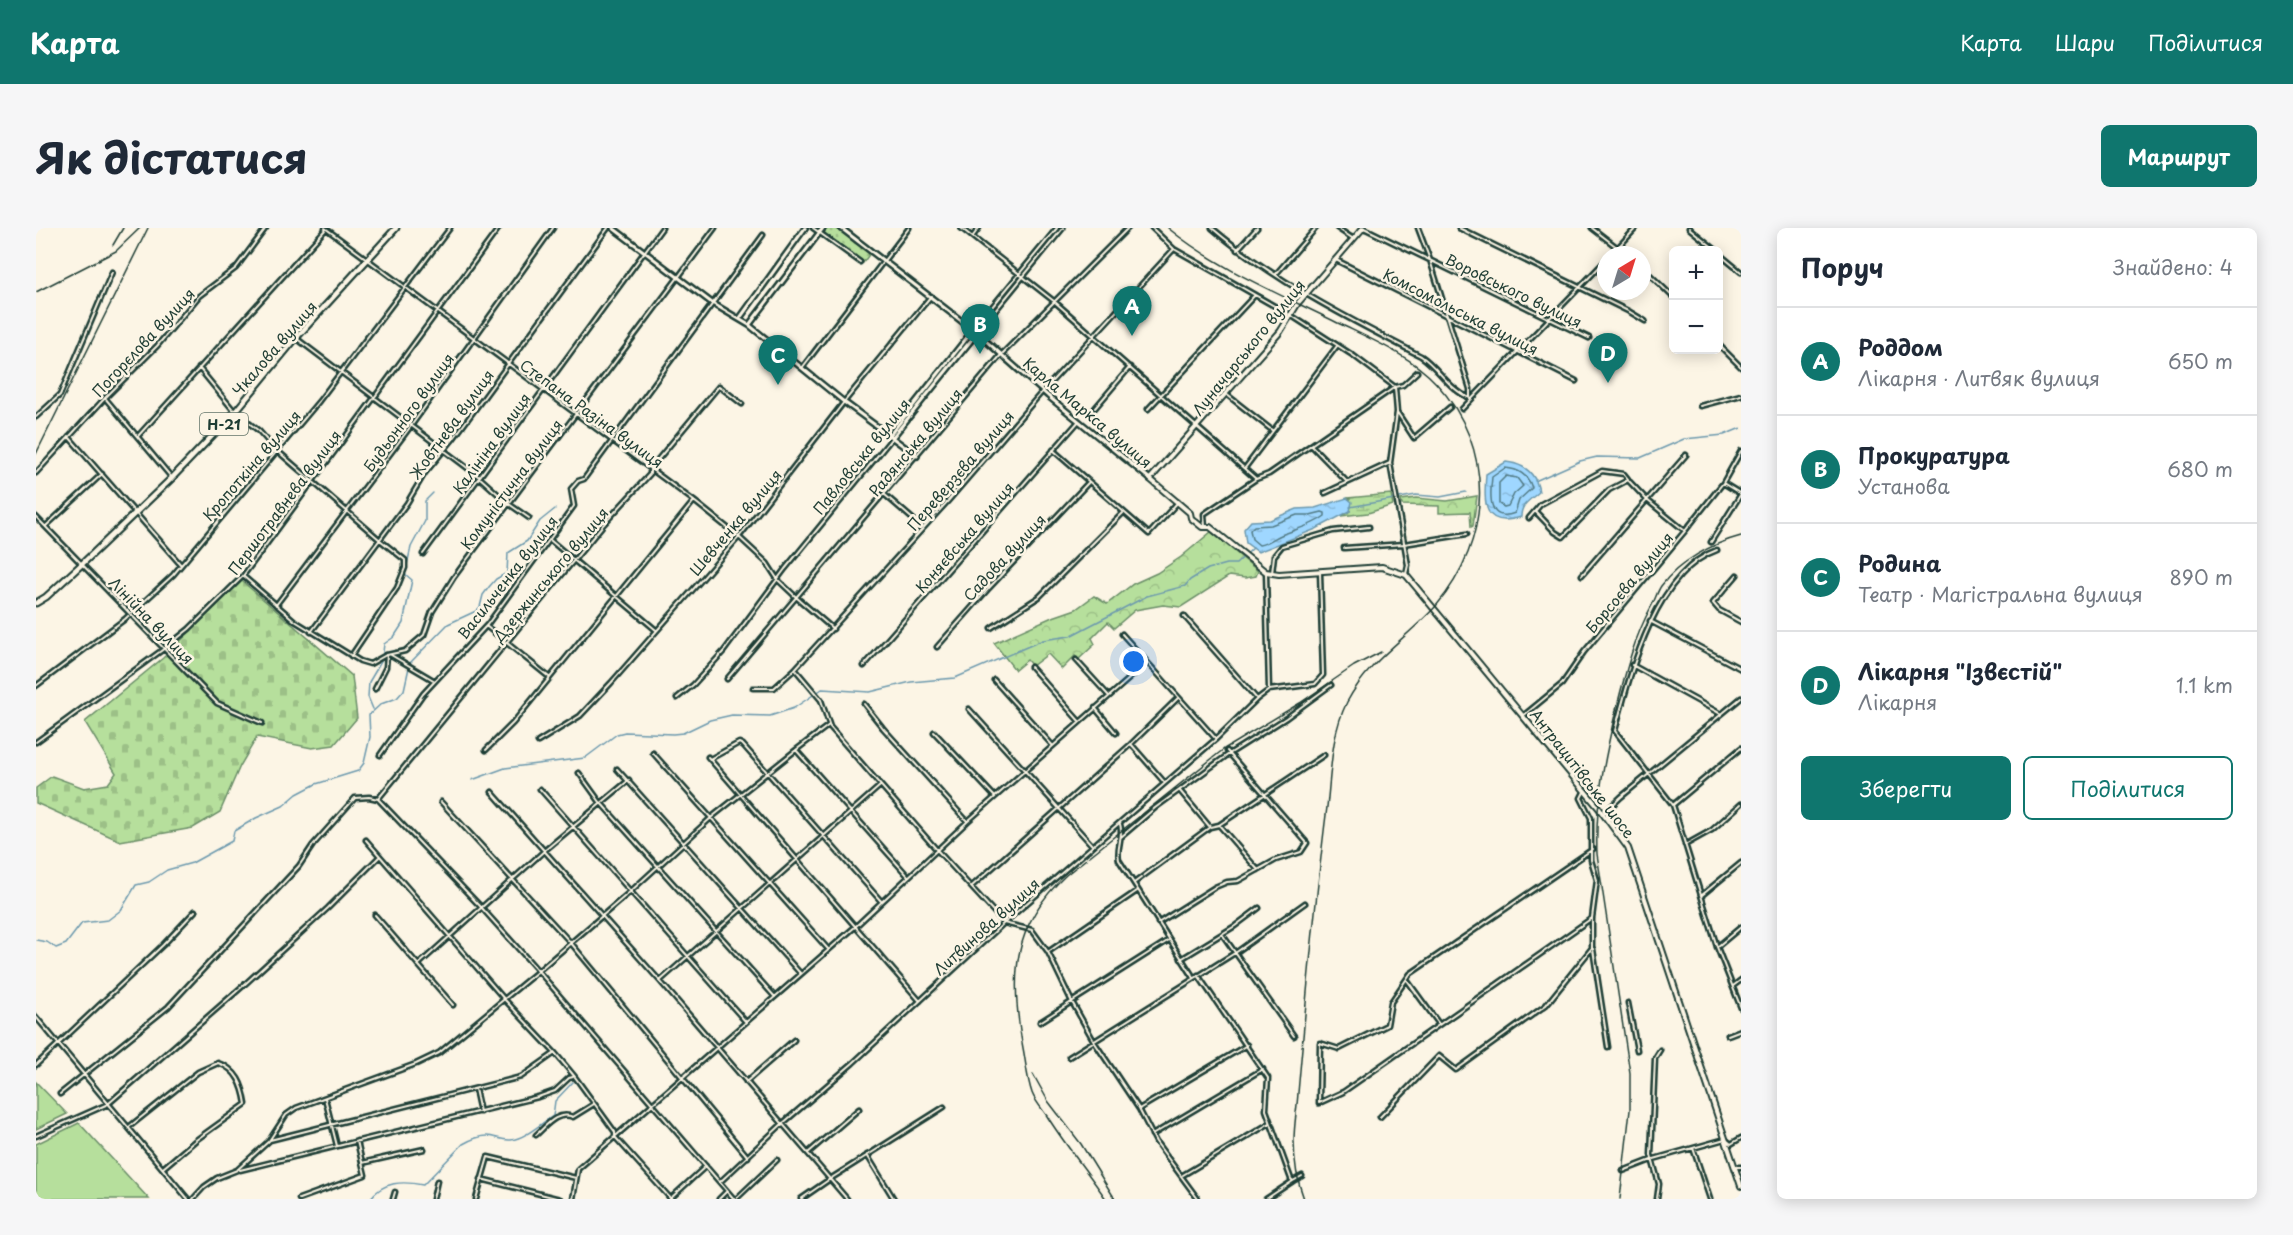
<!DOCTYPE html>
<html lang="uk">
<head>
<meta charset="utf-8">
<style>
  :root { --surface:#fff; --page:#f6f6f7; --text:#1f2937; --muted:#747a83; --line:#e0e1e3; --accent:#0f766e }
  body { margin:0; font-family:"Playpen Sans",sans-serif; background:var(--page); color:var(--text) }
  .controls { position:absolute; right:18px; top:18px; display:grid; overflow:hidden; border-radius:9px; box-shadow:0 3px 15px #0003 }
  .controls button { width:54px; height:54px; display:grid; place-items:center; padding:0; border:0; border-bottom:2px solid var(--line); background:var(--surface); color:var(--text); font:30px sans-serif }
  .compass { position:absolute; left:1561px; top:18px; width:54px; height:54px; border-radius:50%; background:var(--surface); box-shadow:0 3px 15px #0003; rotate:38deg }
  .you { position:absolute; left:1098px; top:434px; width:21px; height:21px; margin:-15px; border:4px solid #fff; border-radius:50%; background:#1a73e8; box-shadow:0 0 0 9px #1a73e833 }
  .badge { display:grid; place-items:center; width:39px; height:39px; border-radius:50%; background:var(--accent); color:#fff; font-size:20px; font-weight:700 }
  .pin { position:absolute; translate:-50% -50px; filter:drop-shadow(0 2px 3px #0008) }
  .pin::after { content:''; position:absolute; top:32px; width:21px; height:18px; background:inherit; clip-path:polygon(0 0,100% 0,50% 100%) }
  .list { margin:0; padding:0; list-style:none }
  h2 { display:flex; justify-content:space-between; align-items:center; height:78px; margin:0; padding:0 24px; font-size:26px }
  h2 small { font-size:20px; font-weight:400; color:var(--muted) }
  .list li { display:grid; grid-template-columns:39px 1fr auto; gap:18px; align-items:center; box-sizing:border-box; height:108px; padding:0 24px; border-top:2px solid var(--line) }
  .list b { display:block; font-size:22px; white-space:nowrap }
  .list p { margin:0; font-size:20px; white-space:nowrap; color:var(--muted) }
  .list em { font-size:20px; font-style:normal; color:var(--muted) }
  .actions { display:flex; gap:12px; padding:18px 24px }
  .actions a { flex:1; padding:14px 0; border:2px solid var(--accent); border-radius:9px; text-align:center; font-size:21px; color:var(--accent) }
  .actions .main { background:var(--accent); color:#fff }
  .map { position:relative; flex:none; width:1705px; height:971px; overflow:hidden; border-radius:9px }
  header { display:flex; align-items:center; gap:36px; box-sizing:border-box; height:84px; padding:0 30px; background:var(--accent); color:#fff }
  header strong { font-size:28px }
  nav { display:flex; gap:33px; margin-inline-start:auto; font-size:21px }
  .intro { display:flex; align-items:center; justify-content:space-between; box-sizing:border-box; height:144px; padding:0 36px }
  h1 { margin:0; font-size:42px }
  .button { padding:15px 27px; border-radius:9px; background:var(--accent); color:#fff; font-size:21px; font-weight:700 }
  main { display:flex; gap:36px; padding:0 36px }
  aside { flex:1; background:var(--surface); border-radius:9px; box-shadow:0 3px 15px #0003 }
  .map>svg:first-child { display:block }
  .green { fill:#b6df9c; stroke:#6a8e68; stroke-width:1.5 }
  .forest { fill:url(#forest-crowns); stroke:#6a8e68; stroke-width:1.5 }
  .wetland { fill:url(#wetland-marsh); stroke:#6a8e68; stroke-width:1.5 }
  .cemetery { fill:url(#cemetery-stones); stroke:#6a8e68; stroke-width:1.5 }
  .park { fill:url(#park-dots); stroke:#6a8e68; stroke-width:1.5 }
  .water { fill:url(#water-ripples); stroke:#6c99ae; stroke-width:1.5 }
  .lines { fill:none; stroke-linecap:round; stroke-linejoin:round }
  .shore { stroke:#527b85; stroke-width:1.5 }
  .stream { stroke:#6c99ae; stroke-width:1.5 }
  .minor-casing { stroke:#1f3d34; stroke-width:7 }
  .tertiary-casing { stroke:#1f3d34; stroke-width:8 }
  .secondary-casing { stroke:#1f3d34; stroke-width:8 }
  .primary-casing { stroke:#1f3d34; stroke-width:9 }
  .minor { stroke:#fcf5e5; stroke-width:2 }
  .tertiary { stroke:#fcf5e5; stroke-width:3 }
  .secondary { stroke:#fcf5e5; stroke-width:4 }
  .primary { stroke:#fcf5e5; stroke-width:4.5 }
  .rail { stroke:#1f3d34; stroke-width:1.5 }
  .labels { text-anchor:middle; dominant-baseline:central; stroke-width:5; stroke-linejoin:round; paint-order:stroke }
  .shield { fill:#fcf5e5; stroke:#617469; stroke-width:1.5 }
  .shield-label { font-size:14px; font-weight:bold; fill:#1f3d34 }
  .street-label { font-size:15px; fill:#1f3d34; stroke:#fcf5e5 }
</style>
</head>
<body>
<header>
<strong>Карта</strong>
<nav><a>Карта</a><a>Шари</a><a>Поділитися</a></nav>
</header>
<div class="intro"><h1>Як дістатися</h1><a class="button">Маршрут</a></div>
<main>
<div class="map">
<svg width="1705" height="971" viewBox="0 0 1705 971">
  <defs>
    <pattern id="forest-crowns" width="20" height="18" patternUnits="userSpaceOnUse" patternTransform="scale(1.5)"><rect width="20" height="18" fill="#b6df9c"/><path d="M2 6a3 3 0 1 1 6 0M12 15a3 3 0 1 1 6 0" fill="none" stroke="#9cc087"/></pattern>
    <pattern id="wetland-marsh" width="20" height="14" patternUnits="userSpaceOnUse" patternTransform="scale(1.5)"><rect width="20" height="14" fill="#b6df9c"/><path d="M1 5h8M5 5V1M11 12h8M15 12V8" fill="none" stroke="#9cc087"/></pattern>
    <pattern id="cemetery-stones" width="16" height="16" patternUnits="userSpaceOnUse" patternTransform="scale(1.5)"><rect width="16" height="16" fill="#b6df9c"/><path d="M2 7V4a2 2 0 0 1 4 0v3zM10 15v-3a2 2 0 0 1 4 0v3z" fill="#9cc087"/></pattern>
    <pattern id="park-dots" width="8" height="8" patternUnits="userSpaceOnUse" patternTransform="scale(1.5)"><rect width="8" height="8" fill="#b6df9c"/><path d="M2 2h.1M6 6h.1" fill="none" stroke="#9cc087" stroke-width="1.8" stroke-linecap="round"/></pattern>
    <pattern id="water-ripples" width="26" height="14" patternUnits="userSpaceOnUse" patternTransform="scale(1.5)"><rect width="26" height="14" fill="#9fd7ff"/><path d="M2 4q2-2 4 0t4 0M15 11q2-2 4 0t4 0" fill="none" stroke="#88b9db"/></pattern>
  </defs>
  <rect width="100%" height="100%" fill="#fcf5e5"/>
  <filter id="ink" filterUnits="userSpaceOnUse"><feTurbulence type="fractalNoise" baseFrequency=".0167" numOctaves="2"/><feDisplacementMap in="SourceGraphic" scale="12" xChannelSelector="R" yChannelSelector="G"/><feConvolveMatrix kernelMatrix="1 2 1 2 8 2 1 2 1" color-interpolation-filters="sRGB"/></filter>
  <g filter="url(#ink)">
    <path class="green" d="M0,854l31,32 -31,15z
      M43,895l70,76h-113v-55z"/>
    <path class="forest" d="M1441,268l-4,30 -2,1 -1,-15 -31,1v-7l-37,-1 -1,-5 15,-2 31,3z
      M1175,304l47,39 -2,5 -11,2 -16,-2 -48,31 -18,-2 -28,5 -21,18 -6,-6 -16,16 3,6 -17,16 -3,-4 -13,13 -14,-15 -16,12 -5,-6 -12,10 -21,-27 56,-25 26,-9 18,-13 13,8 26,-20 24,-11 24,-16z"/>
    <path class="wetland" d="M1355,266l2,11 -25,8 -27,3 9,-5v-12l-3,-1z"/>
    <path class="cemetery" d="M206,353l110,95 5,42 -23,27 -22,3 -55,-11 -17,29 -20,46 -27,16 -73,13 -84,-38v-15l16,-12 32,12 24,-4 8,-11 -31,-51 78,-64z"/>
    <path class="park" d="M792,0h11l32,24 -8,11 -39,-30z"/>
    <path class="water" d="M1470,234c18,2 30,11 33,30 -10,9 -18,12 -18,25 -39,12 -37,-14 -35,-43z
      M1311,270l5,4 -2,9 -34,18 -58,23 -12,-9 -2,-14 7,-8 19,-1 27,-11 18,-1z"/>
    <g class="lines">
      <path class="shore" d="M1469,240c14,1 23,7 27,20l-13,12 -4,13c-28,11 -25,-19 -23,-36z
        M1470,248l11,2 6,8 -9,8 -6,12 -4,1 -5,-3v-21z
        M1286,284l3,1v3c-13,10 -29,13 -44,19 -7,3 -14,9 -22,10l-7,-6 -2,-9 4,-4 17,-1 26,-10h13z"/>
      <path class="stream" d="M1499,253l45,-20 17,-4 43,1 44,-19 40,-4 17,-7
        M1314,279l66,-12 24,2 26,-5
        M337,481l-5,-12 1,-15 13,-22 2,-16 10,-7 9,-14 9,-43 -7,-6 6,-27 14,-26v-20l8,-8
        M436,552l33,-12 80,-10 32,-24 8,-2 48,2 10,-1 27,-13 22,-5 38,1 24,-8 28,-19 48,3 41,-10 44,-4 88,-38 27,-4 77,-40 38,-10 5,-6 18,-11 18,-5h10l17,-16
        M0,712l11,2 9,6 10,-4 16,-21 26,-3 13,-10 15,-25 13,-3 18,-12 25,-7 40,-22 2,-10 22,-13 27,-12 14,-12 19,-10 42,-13 6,-8 6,-26 -1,-22 12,-11 16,-6 7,-8 6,-27 38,-39 28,-13 4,-4 3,-12 6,-8 7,-8 11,-6 1,-20 19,-12 13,-20 15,-12
        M334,971c13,-18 33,-18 53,-14l40,-41c7,-4 16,-8 24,-8 8,0 15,5 24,4 15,-2 29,-16 42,-24l2,-15 18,-19"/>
      <defs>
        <path id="minor" d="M289,0l369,273 45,36 28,26 11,17 18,17 37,32
          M777,0l47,34
          M925,0l94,74 201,177
          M1116,0l22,21 118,67 62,40 41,31 2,25 -7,51 18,102 -2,9
          M1176,0c62,53 137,91 209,128 18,12 28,34 49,42
          M1301,0l15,10
          M1328,0l225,110
          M1382,0l12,32 40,129v9
          M1423,0l171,84 15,9
          M1556,0l35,27
          M1653,0l27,22
          M937,8l6,-8
          M1201,22l20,-22
          M1682,25l23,19
          M1575,27l25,-27
          M1300,32l240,121
          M1606,39l32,31
          M1240,46l40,-46
          M937,102l84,-102
          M941,105l86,-105
          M260,110l182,138 31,28 20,14
          M1682,116l23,23
          M163,140l36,44 24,19 14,16 107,93 25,20v8l-8,20 -46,68
          M766,140l107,-140
          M1190,166l47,37
          M69,170l67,80
          M1664,178l41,-11
          M1059,180l35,-41
          M1112,181l107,-114
          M1426,181l144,-149
          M1361,184l17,26 36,-31
          M0,189l24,-22 52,-123
          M102,208l187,-206
          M33,209l112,128
          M1275,217l36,37
          M1017,222l96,84 29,-32
          M1209,240l92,-122
          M0,245l69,-75 52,-52 42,-50 37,-28 30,-40
          M1687,255l18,11
          M1289,265l65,-30
          M848,266l39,34
          M1499,283l20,21 8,5 46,-47 19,-10 19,20 38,31
          M0,289l181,186 45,20
          M1493,290l12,-14 61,-33 22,3 4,5
          M10,298l56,-52
          M1169,299l-1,-13 52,-35 13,-5 126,-87 8,-2 14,-13
          M514,312l106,90
          M1675,314l30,-48
          M1308,320l60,-4 63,-10
          M1681,322c-62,22 -87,124 -102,181l58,74 44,142 24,61
          M387,326l239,-326
          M1230,345l3,117
          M1236,345l2,-17 8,-10 51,-15 36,-4
          M1546,347l104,-120
          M1701,347l-24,28 6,7 22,12
          M207,348l52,45 65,40 10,3 16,-9
          M240,377l135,-179 142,-198
          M1148,388l73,83
          M1614,393l91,48
          M450,398l63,51
          M955,400l48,-31 85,-85
          M275,404l96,-129 18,-30 29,-35 154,-210
          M1086,406l94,105
          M901,419l52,-59 99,-105
          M355,427l44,26
          M1040,432l32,35
          M1596,437l89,49
          M828,438l215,-245
          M995,439l49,55
          M759,441l26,31 9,27 107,123 67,73 28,7 16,22 24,50 23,41 44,66 17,33 42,57
          M691,451l274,-324 127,-127
          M958,452l59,66
          M0,458l89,-67 48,-44 146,-174 131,-173
          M717,460h21l21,-19 153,-168 94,-109 132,-143
          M339,461l11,-22 1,-12 18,-4 19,-16 8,-23 22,-35 261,-349
          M641,470l16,-13 31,-34 61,-82 107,-131
          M828,476l19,24 84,93
          M1059,480l21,25
          M933,481l123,136
          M1487,488l39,-32 22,-32 101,-121 38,-48 18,-32
          M898,504l61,65
          M0,514l129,-94 24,-19 54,-53 256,-348
          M502,514l42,-26 31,-33 128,-146 105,-135 87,-106
          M1095,516l34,39
          M450,522l27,-27 181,-222
          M760,522l33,-25
          M617,525l175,196
          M344,527l43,-61 64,-69 87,-119 -3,-17 7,-8 6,-2 179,-244
          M672,529l212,244
          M674,531l29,-16 4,2 138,156
          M581,541l183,204
          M543,545l21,29 175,195
          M504,561l206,233
          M1144,563l30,36
          M456,564l168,189 187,218
          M342,571l224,-273 48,-52v-5l69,-83 23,18
          M405,574l130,141 177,214
          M1637,577l68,-57
          M1567,586l18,-17 120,-99
          M1084,596c4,12 -4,23 -1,36l75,118
          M1183,597l39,45
          M1085,609l34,-29 74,-54 57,-36 45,-33
          M330,612l139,160 50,53 20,24 40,55v5l56,62
          M1649,617l27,-15 29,-26
          M1098,655l76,-56 9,-2 105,-70
          M935,659l160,-143 47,-46
          M1666,667l39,-32
          M339,687l78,90
          M1556,690l-249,174 -24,11 1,-60 19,6 48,-24 4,-23 19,-28 183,-125
          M1122,695l57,-36 12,-5 11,-1 38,-21 25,-8 6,-9 -80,-92
          M1186,706l72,102
          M1681,719l24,-20
          M1557,721l15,98
          M1012,724l89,-61
          M1145,731l54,-33 24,-18
          M382,737l126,-114 85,-71
          M1162,747l70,103 -2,32 25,69 2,2 9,-5
          M1371,752l32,44
          M624,753l220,-195
          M1697,758l8,-6
          M1592,775l9,47
          M0,789l152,182
          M1004,794l129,-82
          M1692,807l13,-5
          M1033,829l169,-106 67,-48
          M0,837l127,-120 32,-34
          M710,854l48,-42
          M439,861l5,23
          M24,866l108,-87 131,-141 14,-21 42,-47 14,-1 9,2 103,108 59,66 194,226
          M289,870l12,48
          M1103,881l108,-64
          M1344,889l59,-61 17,14 90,-65 46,-57v-30l5,-38 -6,-20v-42l-10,-20 3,-6
          M93,899l69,-55 20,-9c19,6 25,22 28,41l-50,36 -33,28
          M500,907c11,-10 21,-24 37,-18l21,-13
          M1116,907l111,-66
          M0,908l72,-32 136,-119 84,-77 51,-51
          M234,912l251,-63 34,-24
          M1657,920l17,51
          M772,925l51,-44
          M831,927l27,44
          M326,935l62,-14
          M1699,939h6
          M204,942l298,-73 17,-6 14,-13 4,-1
          M1587,943l31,-12 71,-20 6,5 10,-6
          M1147,947l87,-52
          M445,951l79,20
          M684,954l62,-58 71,-61 151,-140 212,-184 41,-40 12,-9 46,-6 8,-9 -3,-103
          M157,971l11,-12 13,-9 20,-8 32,-29 17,-26 10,-7 120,-44 23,-11 98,-81 94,-81 81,-74 84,-67 112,126
          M263,971l66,-24 -8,-34
          M357,971l2,-7
          M397,971l4,-18
          M440,971l12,-42 88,21
          M537,971l5,-30 278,-243 112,-105 179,-158
          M634,971l36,-33
          M683,971l8,-8
          M700,971l41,-39
          M765,971l29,-20 114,-72
          M1230,971l27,-18
          M1621,971l2,-15 -8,-29 4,-97 5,-8"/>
        <path id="tertiary" d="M577,0l99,75 37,22 95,77 73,54
          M805,0l136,105 71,63 102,83
          M704,90l65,-90
          M713,97l74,-97
          M853,208l84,-106
          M856,210l85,-105"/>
        <path id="secondary" d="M1327,0l-65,75 -18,29 -130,147 40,34 1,5 11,9h8l56,45 13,2 103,-7 24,8 192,232 30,41 113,338"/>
        <path id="primary" d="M0,375l10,-6 36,-33 90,-86 63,-66 61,-74 100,-110"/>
      </defs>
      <use href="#minor" class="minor-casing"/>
      <use href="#tertiary" class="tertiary-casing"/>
      <use href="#secondary" class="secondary-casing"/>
      <use href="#primary" class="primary-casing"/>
      <use href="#minor" class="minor"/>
      <use href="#tertiary" class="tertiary"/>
      <use href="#secondary" class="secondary"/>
      <use href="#primary" class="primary"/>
      <path class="rail" d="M1132,0c50,41 114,67 172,96 33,16 71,32 96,59 60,65 56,157 0,223 -30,33 -67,54 -89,96 -16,32 -16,70 -20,105 -8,62 -14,123 -20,185 -3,33 -6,67 -9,101 -1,16 -4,32 -4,47 0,20 3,41 10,59
        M77,17l10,-17
        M0,64l80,-41 24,-23
        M0,226l112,-226
        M997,846l15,27 33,43 34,55
        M1070,971c-19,-28 -41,-54 -59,-83 -5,-7 -12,-15 -15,-23 -5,-14 -6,-30 -9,-45 -13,-69 -12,-122 43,-173l158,-126 76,-46 54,-37 27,-14
        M1584,971l10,-89v-37l-33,-219c-2,-51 8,-98 20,-148 9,-35 17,-68 34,-99 4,-7 6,-15 10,-21 19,-25 50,-42 80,-50"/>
    </g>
  </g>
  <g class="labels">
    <rect class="shield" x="164" y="185" width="48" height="22" rx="4.5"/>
    <g class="shield-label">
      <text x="188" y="196">Н-21</text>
    </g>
    <g class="street-label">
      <text transform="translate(1478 62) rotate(26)">Воровського вулиця</text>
      <text transform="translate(1425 83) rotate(27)">Комсомольська вулиця</text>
      <text transform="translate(107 114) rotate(-47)">Погорєлова вулиця</text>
      <text transform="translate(1212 119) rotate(-51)">Луначарського вулиця</text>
      <text transform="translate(238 120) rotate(-49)">Чкалова вулиця</text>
      <text transform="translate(372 184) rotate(-54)">Будьонного вулиця</text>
      <text transform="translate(1052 184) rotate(40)">Карла Маркса вулиця</text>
      <text transform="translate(556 185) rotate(36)">Степана Разіна вулиця</text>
      <text transform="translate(415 196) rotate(-54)">Жовтнева вулиця</text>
      <text transform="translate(879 214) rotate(-50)">Радянська вулиця</text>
      <text transform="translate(455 215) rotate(-54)">Калініна вулиця</text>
      <text transform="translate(825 228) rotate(-51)">Павловська вулиця</text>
      <text transform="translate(215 237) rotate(-49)">Кропоткіна вулиця</text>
      <text transform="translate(924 242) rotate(-49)">Переверзєва вулиця</text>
      <text transform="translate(475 256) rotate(-53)">Комуністична вулиця</text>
      <text transform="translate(248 274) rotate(-53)">Першотравнева вулиця</text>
      <text transform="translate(699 294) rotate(-50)">Шевченка вулиця</text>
      <text transform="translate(928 309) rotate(-49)">Коняєвська вулиця</text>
      <text transform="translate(968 329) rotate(-47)">Садова вулиця</text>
      <text transform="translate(514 346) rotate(-50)">Дзержинського вулиця</text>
      <text transform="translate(471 349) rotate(-52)">Васильченка вулиця</text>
      <text transform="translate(1593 354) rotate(-50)">Борсоєва вулиця</text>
      <text transform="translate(116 392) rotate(46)">Лінійна вулиця</text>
      <text transform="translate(1547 545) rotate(52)">Антрацитівське шосе</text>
      <text transform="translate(950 698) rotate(-42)">Литвинова вулиця</text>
    </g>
  </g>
</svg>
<div class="controls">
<button>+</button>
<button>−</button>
</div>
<svg class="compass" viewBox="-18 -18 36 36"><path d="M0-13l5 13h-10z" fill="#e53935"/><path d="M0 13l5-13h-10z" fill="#747a83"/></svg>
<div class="you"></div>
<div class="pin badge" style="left:1096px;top:108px">A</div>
<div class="pin badge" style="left:944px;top:126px">B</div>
<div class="pin badge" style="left:742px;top:157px">C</div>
<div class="pin badge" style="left:1572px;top:155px">D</div>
</div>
<aside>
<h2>Поруч<small>Знайдено: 4</small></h2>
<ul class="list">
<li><span class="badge">A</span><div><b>Роддом</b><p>Лікарня · Литвяк вулиця</p></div><em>650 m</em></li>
<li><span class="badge">B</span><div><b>Прокуратура</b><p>Установа</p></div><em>680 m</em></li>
<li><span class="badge">C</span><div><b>Родина</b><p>Театр · Магістральна вулиця</p></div><em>890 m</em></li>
<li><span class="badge">D</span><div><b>Лікарня &quot;Ізвєстій&quot;</b><p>Лікарня</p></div><em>1.1 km</em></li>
</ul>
<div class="actions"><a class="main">Зберегти</a><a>Поділитися</a></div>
</aside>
</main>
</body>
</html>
